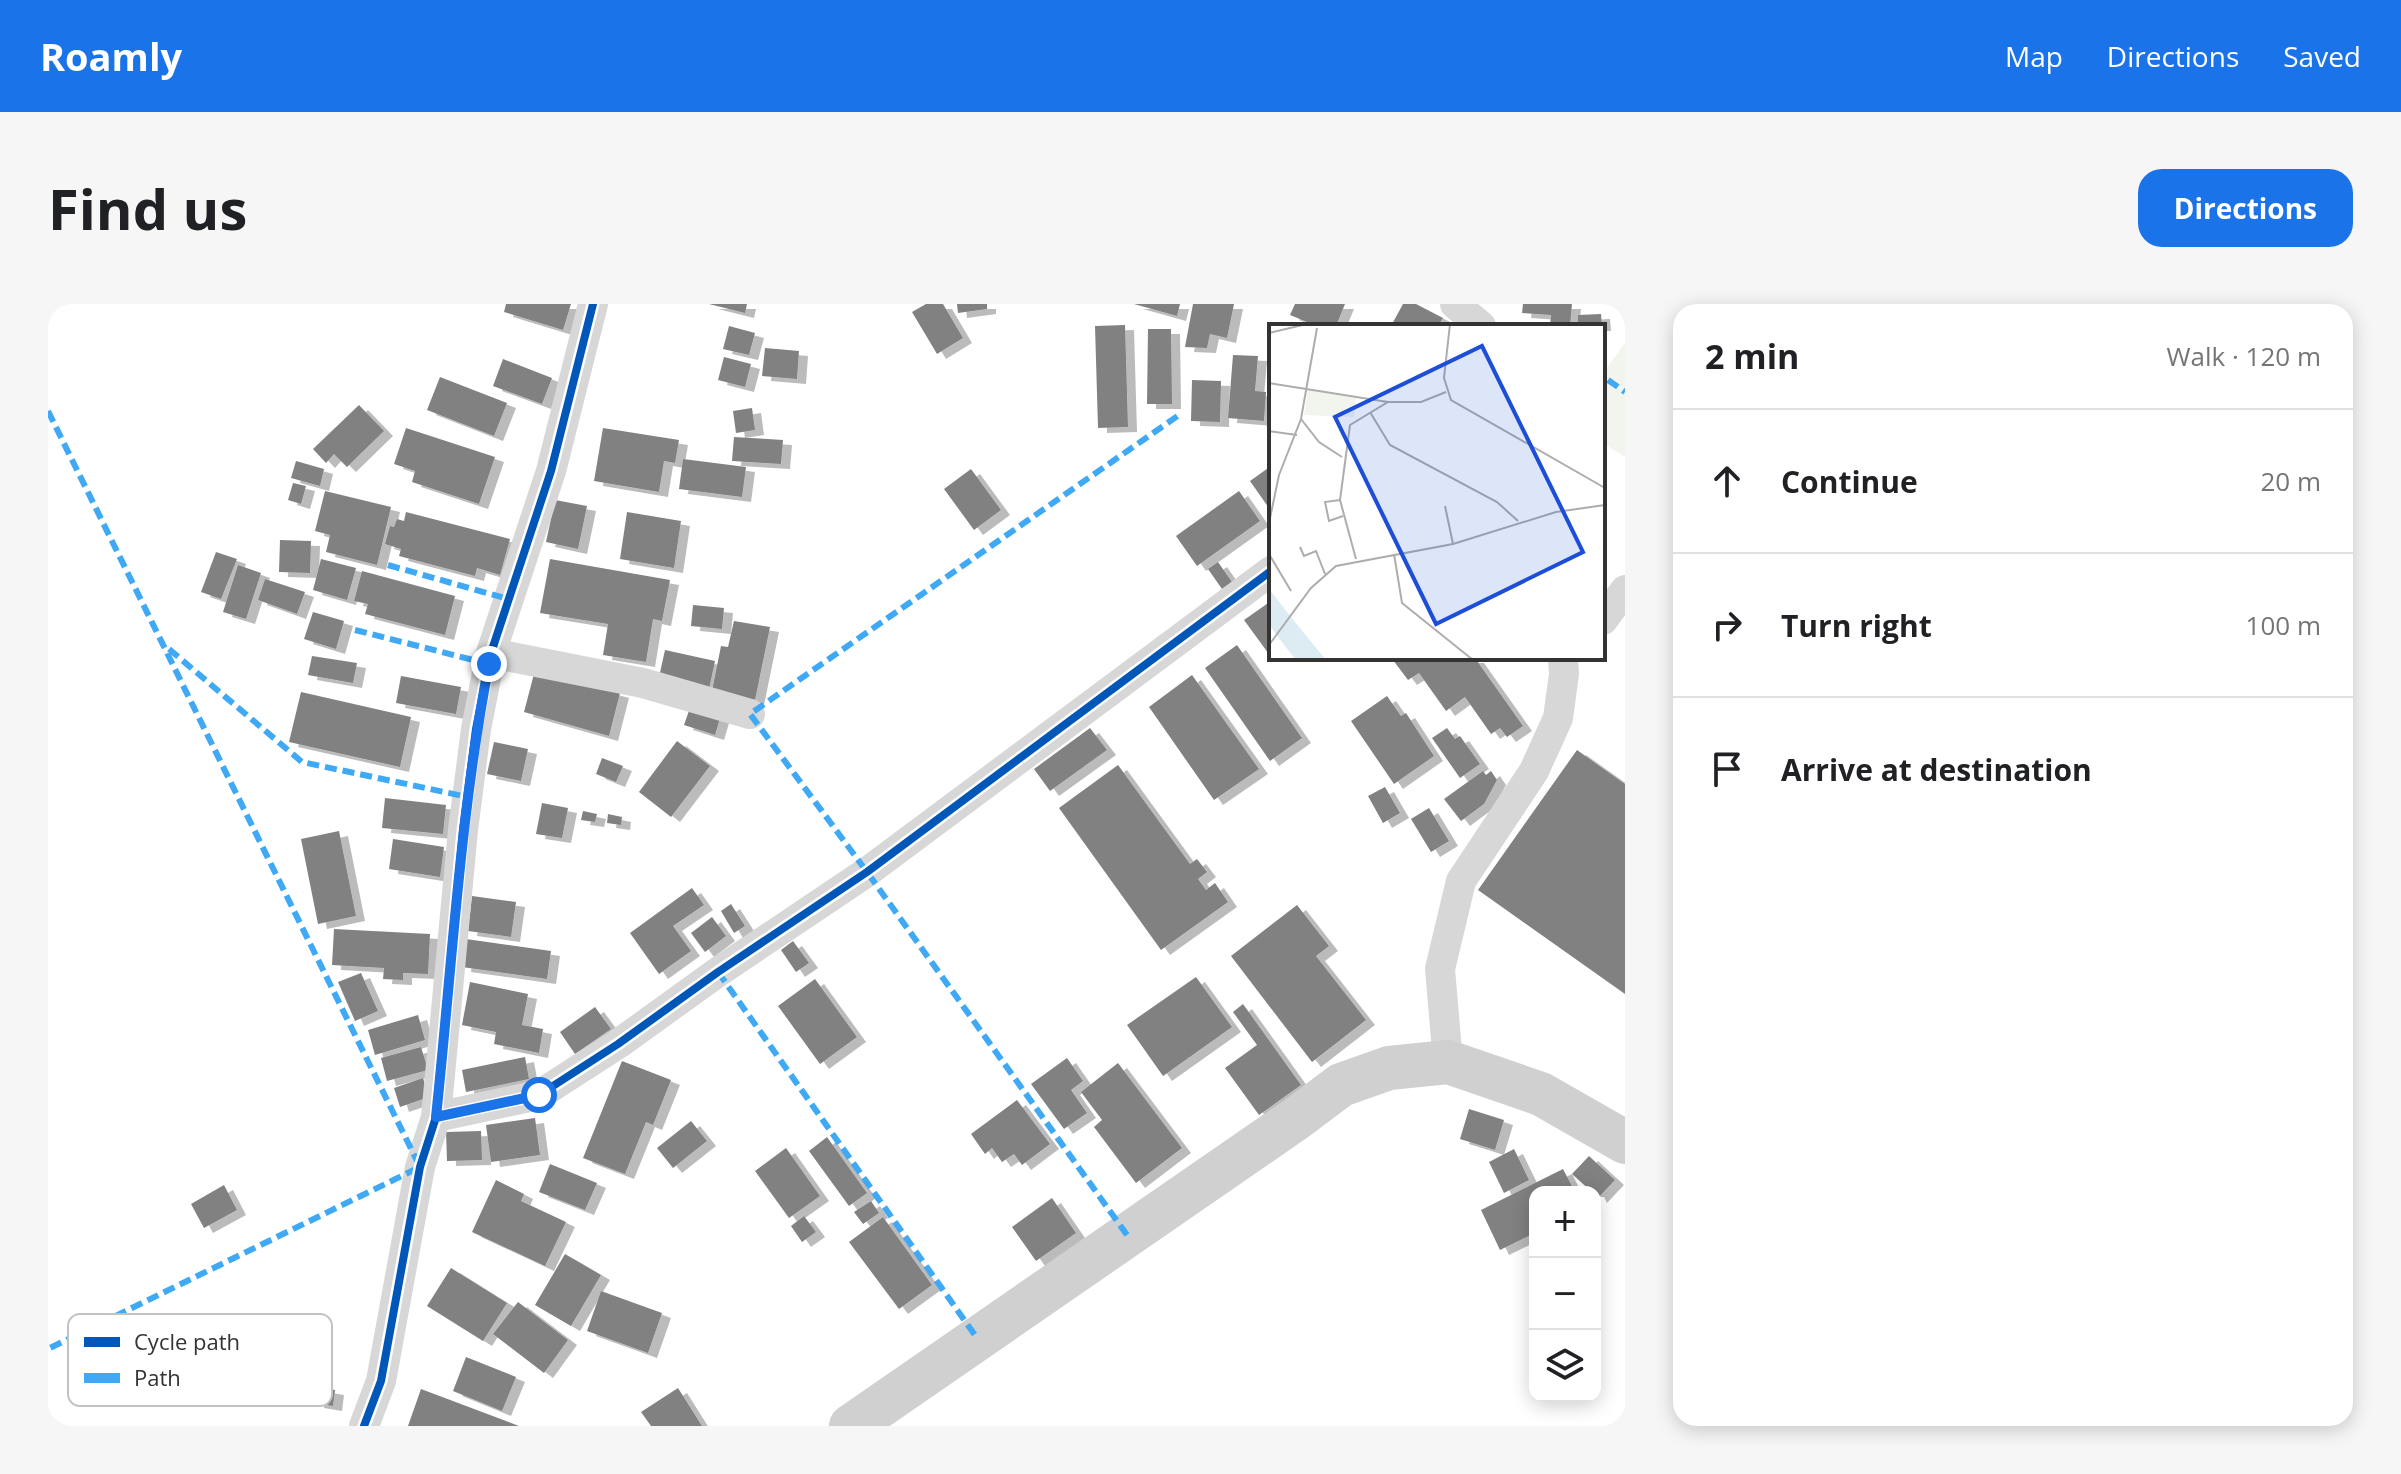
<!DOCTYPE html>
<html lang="en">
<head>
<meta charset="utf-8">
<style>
  :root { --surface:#fff; --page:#f6f6f6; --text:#202124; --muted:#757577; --line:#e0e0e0; --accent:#1a73e8 }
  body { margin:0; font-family:"Open Sans",sans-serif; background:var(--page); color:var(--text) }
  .controls { position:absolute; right:24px; bottom:24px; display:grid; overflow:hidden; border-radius:16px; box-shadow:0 4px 20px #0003 }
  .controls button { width:72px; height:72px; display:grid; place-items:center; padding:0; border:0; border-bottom:2px solid var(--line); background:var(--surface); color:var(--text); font:40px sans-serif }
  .stop { position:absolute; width:24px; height:24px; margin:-18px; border:6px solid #1a73e8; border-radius:50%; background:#fff }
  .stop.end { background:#1a73e8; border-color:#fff; box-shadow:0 2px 8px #0008 }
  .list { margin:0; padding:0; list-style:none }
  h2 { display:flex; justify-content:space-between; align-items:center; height:104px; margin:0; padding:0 32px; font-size:34px }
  h2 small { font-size:26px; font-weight:400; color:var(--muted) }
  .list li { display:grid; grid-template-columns:52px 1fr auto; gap:24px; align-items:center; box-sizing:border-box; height:144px; padding:0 32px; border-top:2px solid var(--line) }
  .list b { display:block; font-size:30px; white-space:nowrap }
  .list em { font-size:26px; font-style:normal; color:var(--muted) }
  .icon { flex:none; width:44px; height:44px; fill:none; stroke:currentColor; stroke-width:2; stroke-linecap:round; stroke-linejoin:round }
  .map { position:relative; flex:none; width:1577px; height:1122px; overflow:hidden; border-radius:24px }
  header { display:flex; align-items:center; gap:48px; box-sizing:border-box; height:112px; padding:0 40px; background:var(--accent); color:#fff }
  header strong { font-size:38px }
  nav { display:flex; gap:44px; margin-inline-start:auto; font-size:28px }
  .intro { display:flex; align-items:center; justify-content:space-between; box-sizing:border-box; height:192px; padding:0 48px }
  h1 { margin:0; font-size:56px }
  .button { padding:20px 36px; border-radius:24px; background:var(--accent); color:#fff; font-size:28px; font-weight:700 }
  main { display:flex; gap:48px; padding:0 48px }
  aside { flex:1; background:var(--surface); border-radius:24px; box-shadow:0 4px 20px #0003 }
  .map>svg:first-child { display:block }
  .green { fill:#f1f5ed }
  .building { fill:#818181; filter:url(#shadow) }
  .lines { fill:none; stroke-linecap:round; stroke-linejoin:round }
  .street { stroke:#d7d7d7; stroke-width:30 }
  .secondary { stroke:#d0d0d0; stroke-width:44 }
  .quiet { stroke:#3fa9f5; stroke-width:6; stroke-dasharray:12 6; stroke-linecap:butt }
  .cycleway-casing { stroke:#fff; stroke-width:13 }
  .cycleway { stroke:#0057b8; stroke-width:8 }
  .route { stroke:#1a73e8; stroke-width:10 }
  .inset-road { fill:none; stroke:#adadad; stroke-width:2 }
  .view { fill:#1d4ed8; fill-opacity:0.15; stroke:#1d4ed8; stroke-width:4 }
  .inset-edge { fill:none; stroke:#333; stroke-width:4 }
  .key { fill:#fff; stroke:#c2c2c2; stroke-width:2 }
  .key-label { font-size:22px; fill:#333 }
</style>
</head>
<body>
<header>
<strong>Roamly</strong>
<nav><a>Map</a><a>Directions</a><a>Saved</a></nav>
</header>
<div class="intro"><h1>Find us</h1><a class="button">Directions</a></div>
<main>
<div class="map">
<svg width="1577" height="1122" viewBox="0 0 1577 1122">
  <defs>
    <filter id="shadow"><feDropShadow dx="9" dy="5" stdDeviation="0" flood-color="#0004"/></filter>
  </defs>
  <rect width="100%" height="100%" fill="#fff"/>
  <path class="green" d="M1577,39v114l-22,-14v-70z"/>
  <path class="building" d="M458,0h65l-8,26 -59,-18z
    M661,0h38l-2,9z
    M878,0h17l20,34 -26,16 -25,-42z
    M909,0h30v5l-29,4z
    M1086,0h46l-3,12z
    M1145,0h41l-7,34 -17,-4 -3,14 -22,-1z
    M1247,0h50l-9,22h-19l-27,-11z
    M1355,0h13l27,14 -5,8h-47z
    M1475,0h49l-2,22 -20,-1 1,-10 -29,-2z
    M1553,10l1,12h-24v-11z
    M1077,21l3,102 -30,1 -3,-102z
    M681,22l26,7 -6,22 -26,-6z
    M1100,25h23l1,75h-25z
    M717,44l34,3 -2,28 -35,-3z
    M1185,51l25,1 -3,35 11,1 -2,29 -36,-3z
    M676,53l27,7 -6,23 -27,-7z
    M455,55l49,19 -10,26 -49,-18z
    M392,73l67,26 -13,33 -67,-26z
    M1144,76l29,1 -1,41 -29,-1z
    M311,101l25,26 -37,36 -13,-13 -8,9 -13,-14z
    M704,104l3,22 -19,3 -3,-22z
    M358,124l89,29 -16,47 -67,-22 3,-11 -21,-7z
    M555,124l76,12 -4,23 -11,-2 -5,31 -65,-11z
    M686,133l49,3 -2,24 -49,-3z
    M635,155l63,8 -4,30 -63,-8z
    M248,157l28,8 -4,17 -29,-8z
    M1223,162v45l-21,-30z
    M923,165l30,41 -27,20 -30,-41z
    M245,179l13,3 -5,18 -13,-4z
    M277,187l66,16 -14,58 -51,-13 4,-17 -15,-4z
    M1191,187l21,30 -63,45 -21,-30z
    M507,196l32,6 -9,43 -32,-7z
    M358,208l104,27 -10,36 -23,-7 -2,8 -76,-20 2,-7 -16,-5 5,-18 4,1 3,-8 7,2z
    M579,208l54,9 -7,47 -54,-9z
    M232,236l31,1 -1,32 -31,-1z
    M168,248l21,7 -16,40 -20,-7z
    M273,255l35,9 -9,32 -34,-10z
    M502,255l120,21 -8,41 -9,-2 -7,43 -43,-7 5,-31 -68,-11z
    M1170,258l14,20 -10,7 -14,-20z
    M190,261l23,8 -15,46 -23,-7z
    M314,267l93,25 -10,39 -80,-21 3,-10 -14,-3z
    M217,275l40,13 -8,22 -39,-14z
    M1223,297v56l-27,-37z
    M645,301l31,3 -2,21 -31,-3z
    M265,308l31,9 -8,28 -32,-10z
    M686,317l36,6 -15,73 -43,-9 9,-45 7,1z
    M1189,341l65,93 -32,23 -65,-93z
    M617,346l50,11 -6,28 -50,-12z
    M264,352l45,7 -4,20 -45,-8z
    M1347,354h80l48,68 -16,11 -7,-9 -9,6 -26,-37 -19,14 -27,-38 -11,7 -15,-20z
    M487,366l85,23 -11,43 -85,-24z
    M1144,371l67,94 -45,31 -65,-93z
    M353,372l60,11 -5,27 -60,-11z
    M253,388l110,25 -11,50 -111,-25z
    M1339,392l14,20 5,-3 28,43 -40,28 -43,-63z
    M643,401l30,10 -6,20 -31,-10z
    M1042,424l17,22 -57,41 -16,-22z
    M1399,424l8,11 5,-3 20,28 -20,14 -28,-40z
    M629,437l33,25 -39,51 -32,-25z
    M446,438l34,7 -7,32 -34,-7z
    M1529,446l48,34v210l-147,-104z
    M554,454l21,8 -7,16 -20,-8z
    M1070,461l72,99 7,-5 10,13 -9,7 8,11 9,-7 13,19 -67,48 -102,-142z
    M1435,467l3,4 5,-4 6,9 -13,24 -23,17 -17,-22z
    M1337,483l15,26 -17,10 -15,-27z
    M337,494l61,7 -3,29 -61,-6z
    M494,499l26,5 -6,30 -26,-4z
    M1381,504l20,33 -18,11 -20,-33z
    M535,507l14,3 -2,8 -14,-2z
    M560,510l14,3 -1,8 -14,-2z
    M291,527l17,85 -38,8 -17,-85z
    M345,535l51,8 -4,30 -51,-8z
    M644,584l12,17 -31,21 18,25 -32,23 -29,-41z
    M424,592l44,6 -5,35 -43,-6z
    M683,600l14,22 -11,7 -13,-22z
    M1249,601l32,41 -13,10 50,64 -54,42 -81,-106z
    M664,613l14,19 -21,16 -14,-19z
    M286,625l96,5 -2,40 -25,-1v7l-20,-1 1,-11 -52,-3z
    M418,635l85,12 -4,28 -85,-12z
    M745,637l16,22 -13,9 -15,-22z
    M313,669l17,38 -23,10 -17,-39z
    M1148,673l36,50 -69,49 -36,-51z
    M767,675l42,58 -37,27 -42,-58z
    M422,678l58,12 -6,31 21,4 -4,24 -45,-9 2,-12 -34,-7z
    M1195,700l58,81 -42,30 -34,-47 32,-23 -24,-33z
    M547,703l16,22 -36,25 -15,-22z
    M370,711l7,25 -50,15 -7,-25z
    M373,743l7,23 -41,11 -6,-23z
    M477,753l4,22 -63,13 -4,-22z
    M1019,754l16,23 -12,9 16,23 -23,16 -33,-45z
    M574,757l49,19 -18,45 -7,-3 -21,52 -42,-16z
    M1070,759l64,85 -46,35 -42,-56 8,-7 -21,-28z
    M375,774l6,19 -29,10 -6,-19z
    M969,796l33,44 -28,21 -8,-11 -12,8 -10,-14 -7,6 -14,-20z
    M1421,805l35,11 -9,30 -35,-11z
    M487,814l5,37 -49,7 -5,-37z
    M643,817l16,20 -34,27 -16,-20z
    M433,827l1,29 -35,1 -1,-29z
    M779,833l40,56 -18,13 -40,-55z
    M738,844l34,48 -31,22 -34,-47z
    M1466,845l15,31 -25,13 -15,-31z
    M1541,852l26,24 -17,18 -3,-6h-3l-20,-18z
    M502,860l47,19 -12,27 -46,-18z
    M1515,865l12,23h-40v41l-35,17 -19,-40z
    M448,876l28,14 -3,7 45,21 -21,44 -73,-34z
    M176,881l13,25 -33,18 -13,-24z
    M1004,894l24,35 -40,28 -24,-34z
    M823,897l8,12 -16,11 -9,-12z
    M756,912l12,16 -14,10 -11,-16z
    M835,913l49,68 -33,24 -50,-67z
    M517,950l36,21 -30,51 -36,-21z
    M403,964l56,35 -24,38 -56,-35z
    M553,987l61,22 -14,40 -61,-22z
    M470,998l50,38 -24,33 -51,-39z
    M418,1053l50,20 -14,34 -49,-20z
    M269,1083l18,3 -2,16 -18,-3z
    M630,1084l24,38h-51l-10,-14z
    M373,1085l98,37h-111z"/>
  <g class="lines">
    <path class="street" d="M1407,0l26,22
      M1555,316l22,-30
      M443,349l152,30 107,31
      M1400,758l-8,-93 21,-88 73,-110 24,-53 6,-44 -1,-16
      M388,813l103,-22 79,-51 100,-72 149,-100 404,-301
      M316,1122l17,-45 39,-214 16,-50 27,-287 13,-101 15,-76 60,-182 42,-167"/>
    <path class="secondary" d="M803,1122l446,-308 44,-33 48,-17 59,-6 93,32 84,48"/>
    <path class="quiet" d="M1560,76l17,12
      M0,107l372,756 -372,182
      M340,261l120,34
      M307,326l134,34
      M121,345l133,113 166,35
      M670,668l259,366
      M1079,931l-260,-363 -117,-158 429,-299"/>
    <defs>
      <path id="cycleway" d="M388,813l103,-22 79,-51 100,-72 149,-100 404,-301
        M316,1122l17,-45 39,-214 16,-50 27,-287 13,-101 15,-76 60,-182 42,-167"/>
    </defs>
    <use href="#cycleway" class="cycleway-casing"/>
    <use href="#cycleway" class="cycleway"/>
  </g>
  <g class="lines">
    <path class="route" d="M441,360c-29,149 -37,302 -53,453l103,-22"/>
  </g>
  <g transform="translate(1221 20)">
    <rect width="336" height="336" fill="#fff"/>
    <path d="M39,66l48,8 -2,19 -50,-2z" fill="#f1f5ed"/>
    <path d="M0,265l26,33 31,38h-30l-11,-14 -16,-21z" fill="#ddebf3"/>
    <path class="inset-road" d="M181,0l-6,54 7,22 154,88M0,9l38,-9M0,59l119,19M101,88l20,33 107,57 21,19M32,95l18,23 23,15M0,107l28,4M71,176l-15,2 4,19 14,-5M176,182l8,38M0,199l10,-48 22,-56 16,-91M31,223l4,9 12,-5 9,23M0,230l22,37M125,230l8,49 71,57M87,235l-16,-59 10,-75 38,-23h33l25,-10M0,321l42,-57 25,-22 117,-22 103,-32 49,-7"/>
    <path class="view" d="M213,22l101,206 -147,72 -101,-207z"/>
    <rect width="336" height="336" class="inset-edge"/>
  </g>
  <rect x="20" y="1010" width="264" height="92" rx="12" class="key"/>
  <rect x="36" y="1033" width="36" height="10" fill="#0057b8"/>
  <rect x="36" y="1069" width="36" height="10" fill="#3fa9f5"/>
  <g class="key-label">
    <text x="86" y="1046">Cycle path</text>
    <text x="86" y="1082">Path</text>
  </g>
</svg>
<div class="controls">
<button>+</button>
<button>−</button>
<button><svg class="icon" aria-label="layers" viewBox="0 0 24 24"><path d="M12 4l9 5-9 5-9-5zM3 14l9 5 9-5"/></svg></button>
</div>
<div class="stop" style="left:491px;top:791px"></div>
<div class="stop end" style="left:441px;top:360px"></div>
</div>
<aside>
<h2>2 min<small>Walk · 120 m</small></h2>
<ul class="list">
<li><svg class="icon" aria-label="ahead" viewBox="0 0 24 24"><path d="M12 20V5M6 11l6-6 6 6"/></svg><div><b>Continue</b></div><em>20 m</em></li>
<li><svg class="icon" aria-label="right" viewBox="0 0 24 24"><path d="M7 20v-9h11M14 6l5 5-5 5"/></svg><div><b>Turn right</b></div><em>100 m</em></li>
<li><svg class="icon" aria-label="arrive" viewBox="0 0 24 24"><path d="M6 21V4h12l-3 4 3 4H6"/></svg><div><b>Arrive at destination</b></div></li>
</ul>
</aside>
</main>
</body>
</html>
